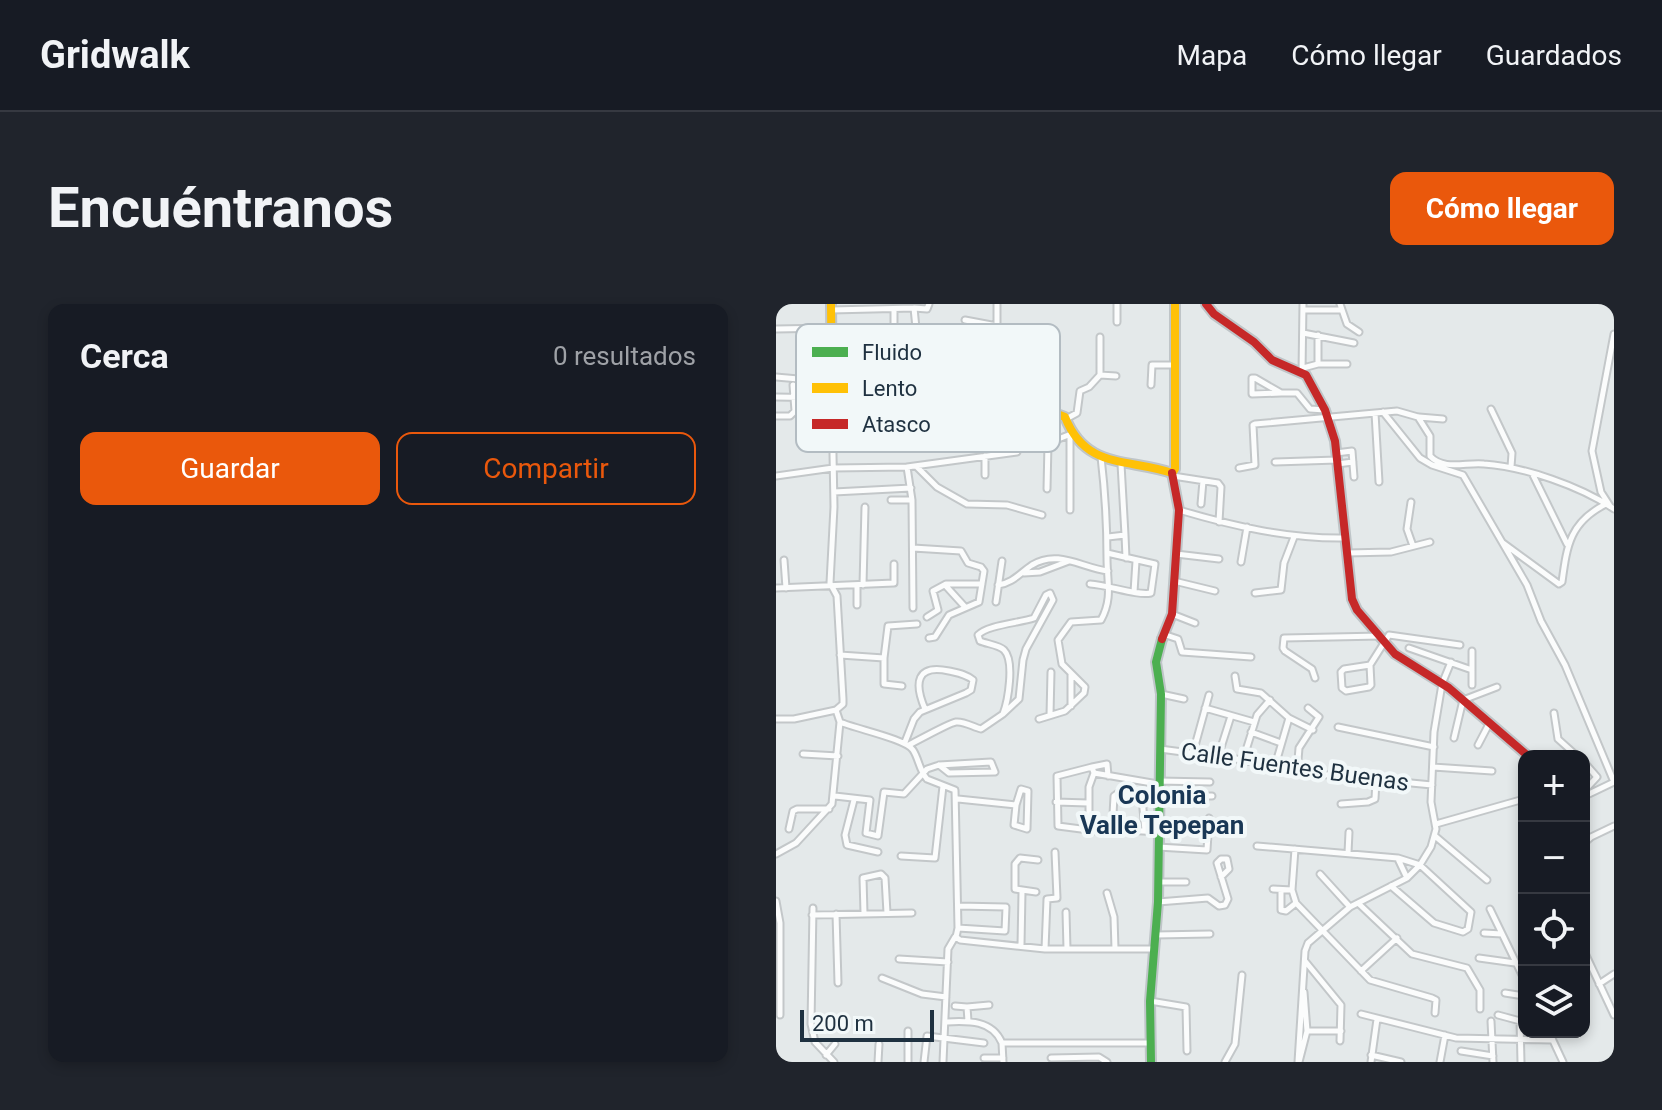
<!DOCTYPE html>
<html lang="es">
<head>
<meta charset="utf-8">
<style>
  :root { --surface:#171b24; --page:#20242c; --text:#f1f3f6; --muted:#9ea1a6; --line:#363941; --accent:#ea580c }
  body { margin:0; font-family:Roboto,sans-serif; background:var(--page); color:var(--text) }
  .controls { position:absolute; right:24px; bottom:24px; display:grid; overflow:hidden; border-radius:16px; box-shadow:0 4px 12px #0003 }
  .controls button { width:72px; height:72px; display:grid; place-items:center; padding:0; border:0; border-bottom:2px solid var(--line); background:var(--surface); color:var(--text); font:40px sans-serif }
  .scale { position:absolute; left:24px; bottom:20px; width:134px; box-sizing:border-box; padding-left:8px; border:4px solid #1f3140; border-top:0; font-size:22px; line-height:28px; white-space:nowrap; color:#1f3140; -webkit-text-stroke:6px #f2f8f9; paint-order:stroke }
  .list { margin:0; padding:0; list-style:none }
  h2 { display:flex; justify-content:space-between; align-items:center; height:104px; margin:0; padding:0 32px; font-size:34px }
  h2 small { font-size:26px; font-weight:400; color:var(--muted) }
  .actions { display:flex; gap:16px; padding:24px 32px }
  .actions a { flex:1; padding:18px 0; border:2px solid var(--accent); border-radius:16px; text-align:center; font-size:28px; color:var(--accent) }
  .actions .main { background:var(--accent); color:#fff }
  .icon { flex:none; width:44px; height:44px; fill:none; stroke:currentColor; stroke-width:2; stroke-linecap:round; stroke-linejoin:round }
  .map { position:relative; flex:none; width:838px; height:758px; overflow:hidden; border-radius:16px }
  header { display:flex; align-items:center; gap:48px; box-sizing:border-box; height:112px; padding:0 40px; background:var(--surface); border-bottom:2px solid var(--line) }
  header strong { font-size:38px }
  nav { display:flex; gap:44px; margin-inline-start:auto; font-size:28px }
  .intro { display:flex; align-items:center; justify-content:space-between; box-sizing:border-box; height:192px; padding:0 48px }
  h1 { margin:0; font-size:56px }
  .button { padding:20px 36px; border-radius:16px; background:var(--accent); color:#fff; font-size:28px; font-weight:700 }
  main { display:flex; gap:48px; padding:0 48px }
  aside { flex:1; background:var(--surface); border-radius:16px; box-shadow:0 4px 12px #0003 }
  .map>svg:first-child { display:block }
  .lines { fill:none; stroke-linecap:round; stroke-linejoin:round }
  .street-casing { stroke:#c3c7c9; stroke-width:9 }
  .fast-casing { stroke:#bfc5c8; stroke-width:12 }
  .slow-casing { stroke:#bfc5c8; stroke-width:12 }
  .jam-casing { stroke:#bfc5c8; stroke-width:12 }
  .street { stroke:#fbfcfc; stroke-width:5 }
  .fast { stroke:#4caf50; stroke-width:8 }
  .slow { stroke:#ffc107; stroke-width:8 }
  .jam { stroke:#c62828; stroke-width:8 }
  .labels { text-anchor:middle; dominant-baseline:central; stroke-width:8; stroke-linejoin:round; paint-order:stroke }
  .street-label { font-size:24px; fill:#1f3140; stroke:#f2f8f9 }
  .neighbourhood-label { font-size:26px; font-weight:bold; fill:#193755; stroke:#f2f8f9 }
  .key { fill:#f2f8f9; stroke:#b3bcc2; stroke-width:2 }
  .key-label { font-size:22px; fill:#1f3140 }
</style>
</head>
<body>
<header>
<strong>Gridwalk</strong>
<nav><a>Mapa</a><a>Cómo llegar</a><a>Guardados</a></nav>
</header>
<div class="intro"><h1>Encuéntranos</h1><a class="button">Cómo llegar</a></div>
<main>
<aside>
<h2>Cerca<small>0 resultados</small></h2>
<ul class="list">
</ul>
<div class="actions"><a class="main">Guardar</a><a>Compartir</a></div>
</aside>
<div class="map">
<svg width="838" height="758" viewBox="0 0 838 758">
  <rect width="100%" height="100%" fill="#e4e9ea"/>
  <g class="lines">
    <defs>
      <path id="street" d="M341,0v18
        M564,0l7,20 12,8
        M138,4l13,1 2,-5
        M118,5v29
        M55,6l83,-2 2,20 15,2 2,25
        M527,6h37
        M189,16l32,6v-22
        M0,25l55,-1
        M527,29l51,10
        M542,31v29h29
        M527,64l15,-4
        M526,68l1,-68
        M324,71l16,1
        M0,73l56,5
        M476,74h3l26,15 -29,1z
        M375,81l1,-20h22
        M505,89h16l13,16 15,1
        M0,93l56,1
        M56,97l2,106 -4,76 7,13 6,103v5l-7,6
        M715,105l21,44 -1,14
        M607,108l37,46 12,7 31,10 64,110 14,36 24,44 49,117 -25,12 -5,-3
        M599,109l4,69
        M0,112h14l5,-5 -2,-26
        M643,113l24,2
        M290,115l11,-6 3,-22 9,-4 11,-12v-38
        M294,131v75
        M560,149l16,-2 2,26
        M209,152v19
        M499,158l62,-2
        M561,160l16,-2
        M131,163l5,33 1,108
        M141,163l20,20 30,17 40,1 35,10
        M463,164l16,-3 -2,-40 2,-1 142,-13 21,6 12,19v20c14,15 36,6 54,8 41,3 96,22 130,45
        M757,171l34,69
        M0,172l57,-8 74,-1 110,-15
        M397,172l45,7 3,4 -2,35
        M271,185l1,-46 23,-9
        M58,188l77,-4
        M115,196h21
        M635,198l-4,27 6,17
        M425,200l2,-23
        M834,202l-9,-14 -9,-41 22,-117
        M403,206c54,16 109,29 166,28
        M349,231l1,23
        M332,233l17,-2 -4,-71
        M727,239l56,41 3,-2c5,-37 8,-60 44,-78
        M137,244l48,3 7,12 13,4 3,4 -5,31 -30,13 -14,22 -6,1
        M571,249l44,-1 39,-10
        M400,250l43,5
        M8,256l2,28
        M465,258l6,-35
        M248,269l16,-1 29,-11
        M398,277l41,10
        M314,280c19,1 46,12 61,9l4,-29 -48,-11
        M87,281l2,-78
        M169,281l20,22
        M222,281c15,-2 22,-12 34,-20 26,-16 50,3 76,6
        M0,284l118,-5v-19
        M358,288l2,-31
        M479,289l26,-3 3,-27 10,-26
        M220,298l6,-41
        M81,301v-20
        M396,310l23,9
        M151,313l11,-7 -5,-19 13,-7h36
        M387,330l15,5 4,13 69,5
        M633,344l63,22
        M64,351l44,3v26l18,2
        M108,354l4,-32 29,-2
        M594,361l19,-30 71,10
        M594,361l1,20 -2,2 -23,4 -4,-3 -1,-16 3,-3z
        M459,372l2,13 24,4 28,25 -14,48
        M539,374l-3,-9 -27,-18 -2,-3 1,-10 97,-2
        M696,381v-34
        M385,390l23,5
        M295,402v-31
        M429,404l49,14
        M60,406l4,12c16,7 66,17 73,28 6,9 6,20 14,29l28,11 3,138 -2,9 4,3 85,9h110
        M778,409l4,26 19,17
        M274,411l1,-43
        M513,414l24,12
        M0,415h18l42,-9
        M263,415l26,-8 19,-18 1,-6 -23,-23 -4,-24 13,-18 30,-2c12,-22 6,-38 6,-62 0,-34 -2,-67 -6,-101
        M562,423l96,20
        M475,428l30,11
        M678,434l9,-38 34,-13
        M129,438l9,-23 6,-7 46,-19 5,-3 2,-10c-7,-6 -15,-7 -24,-9 -33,-7 -35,12 -24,38
        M133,441c8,-4 40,-22 47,-23 8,-1 17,5 25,7l22,-15c5,-13 12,-53 1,-64 -5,-5 -17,-6 -24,-9l-2,-6c9,-10 41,-12 56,-17l12,-23 4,-2 3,7 -27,49 -3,11 -4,39 -16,15
        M702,441l11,-21
        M384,445l83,11 54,12 135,13
        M417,449l16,-58
        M27,450l35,2
        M442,453l13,-41
        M467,456l14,-45 13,-15
        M808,458l13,15 -13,14
        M316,463l15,-3 1,12
        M657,463l59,4
        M521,468l2,-24 20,-31 -11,-9
        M383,477l51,1
        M59,492l35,4 -4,33 12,3 6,-44 20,2 23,-25 12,-4 52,-3 4,10 -46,1 -10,-8
        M383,492h53
        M182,495l58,6 -2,20 13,4 1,-38 -7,-2 -5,16
        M78,496l-9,35 2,10 31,7
        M280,498l32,1
        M565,500l27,-2 7,-3 1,-19
        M660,520l88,-25
        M13,525l4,-18 4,-2h32
        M313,525v-42l5,-14
        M336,525l46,3
        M369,527l-3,-33 -5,-3 -19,-2 -4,3 -2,37 -54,-7 -1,-50 35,-9 2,6 64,11
        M659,532l52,44
        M808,539l7,-6 23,-11
        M481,542l141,12 22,7 51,47 -3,17 -5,3 -29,-9 -43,-37
        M382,543l49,3 2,-32
        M519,545l-3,41 4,13 74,77 62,18 4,2 -1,13
        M572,549l1,-21
        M0,550l20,-11 36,-39 8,-82
        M125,552l34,2 8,-72
        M622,555l9,19
        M544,570l30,33
        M382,578h28
        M497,585l19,1
        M505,586v20l5,1 10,-8
        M260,588l-21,-3v-25l5,-6 18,2
        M331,589l7,24 1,32
        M0,597l4,22v92
        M382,598l50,-4 11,8 6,-1 3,-6 -11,-36 4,-4h6l2,10 -8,8
        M582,599l54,51 55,14 13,22v19
        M182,602l48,1 -1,24 -47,-3
        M37,604l-2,116 4,18 19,20
        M714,605l34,70
        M290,608l1,37
        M88,609l-1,-35 18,-4 4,4 2,35
        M60,610l2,69
        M36,611l100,-2
        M708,629l18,1
        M379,631l55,-1
        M245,641l1,-53
        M269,645l2,-50 10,-1 -2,-46
        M808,647l30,64
        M703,654l36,5
        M123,655l49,3
        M529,657l36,44 -1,36
        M585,667l36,-33
        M106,674l40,16 24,3
        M823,680l15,-10
        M729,689l19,3
        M374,697l36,6 1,44
        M179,702l12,1
        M585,710l95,24 97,2
        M722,711l26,7
        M192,717l-1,-14 22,-2
        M715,717l2,41
        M744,717l1,41
        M169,718c22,-1 47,-3 57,21h149
        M132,727v31
        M531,727h34
        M773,728l14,30
        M226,739l1,19
        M685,747l32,5
        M50,751l9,-11
        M595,751l30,7
        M208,754h19
        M275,754l48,-1 8,5
        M102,758l1,-18
        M148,758l3,-26 57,7
        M167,758l5,-113 7,-12
        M449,758l10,-18 7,-69
        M522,758l7,-111 3,-8 42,-36 57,-29 13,-13 11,-18 5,-18 -5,-27 3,-70 8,-48 9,-22
        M523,758l8,-31 -3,-39
        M595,758l6,-43
        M664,758l5,-27"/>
      <path id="fast" d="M375,758l-1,-61 8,-99 3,-208 -5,-32 6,-23"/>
      <path id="slow" d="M55,0l1,97 117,7 74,-1 29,5 13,5c21,53 63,41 107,56
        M396,169l3,-4v-165"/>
      <path id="jam" d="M430,0l8,10 40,28 18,18 34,15 19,35 10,31 17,158 5,11 38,44 54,34 79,68
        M386,335l10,-25 7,-104 -7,-37"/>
    </defs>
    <use href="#street" class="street-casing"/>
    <use href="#fast" class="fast-casing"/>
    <use href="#slow" class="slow-casing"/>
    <use href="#jam" class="jam-casing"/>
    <use href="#street" class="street"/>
    <use href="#fast" class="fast"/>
    <use href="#slow" class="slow"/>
    <use href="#jam" class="jam"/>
  </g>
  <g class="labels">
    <g class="street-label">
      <text transform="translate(519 463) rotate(8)">Calle Fuentes Buenas</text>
    </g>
    <g class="neighbourhood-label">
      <text x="386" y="491">Colonia<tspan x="386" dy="30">Valle Tepepan</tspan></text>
    </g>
  </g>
  <rect x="20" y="20" width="264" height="128" rx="12" class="key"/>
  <rect x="36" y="43" width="36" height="10" fill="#4caf50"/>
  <rect x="36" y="79" width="36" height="10" fill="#ffc107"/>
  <rect x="36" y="115" width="36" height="10" fill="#c62828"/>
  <g class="key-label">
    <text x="86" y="56">Fluido</text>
    <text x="86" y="92">Lento</text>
    <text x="86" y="128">Atasco</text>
  </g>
</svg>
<div class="controls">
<button>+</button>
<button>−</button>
<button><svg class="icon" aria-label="locate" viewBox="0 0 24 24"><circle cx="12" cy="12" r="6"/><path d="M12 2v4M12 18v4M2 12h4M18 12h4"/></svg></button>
<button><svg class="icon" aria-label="layers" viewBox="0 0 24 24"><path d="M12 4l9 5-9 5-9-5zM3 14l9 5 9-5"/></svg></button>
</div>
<div class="scale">200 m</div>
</div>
</main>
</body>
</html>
